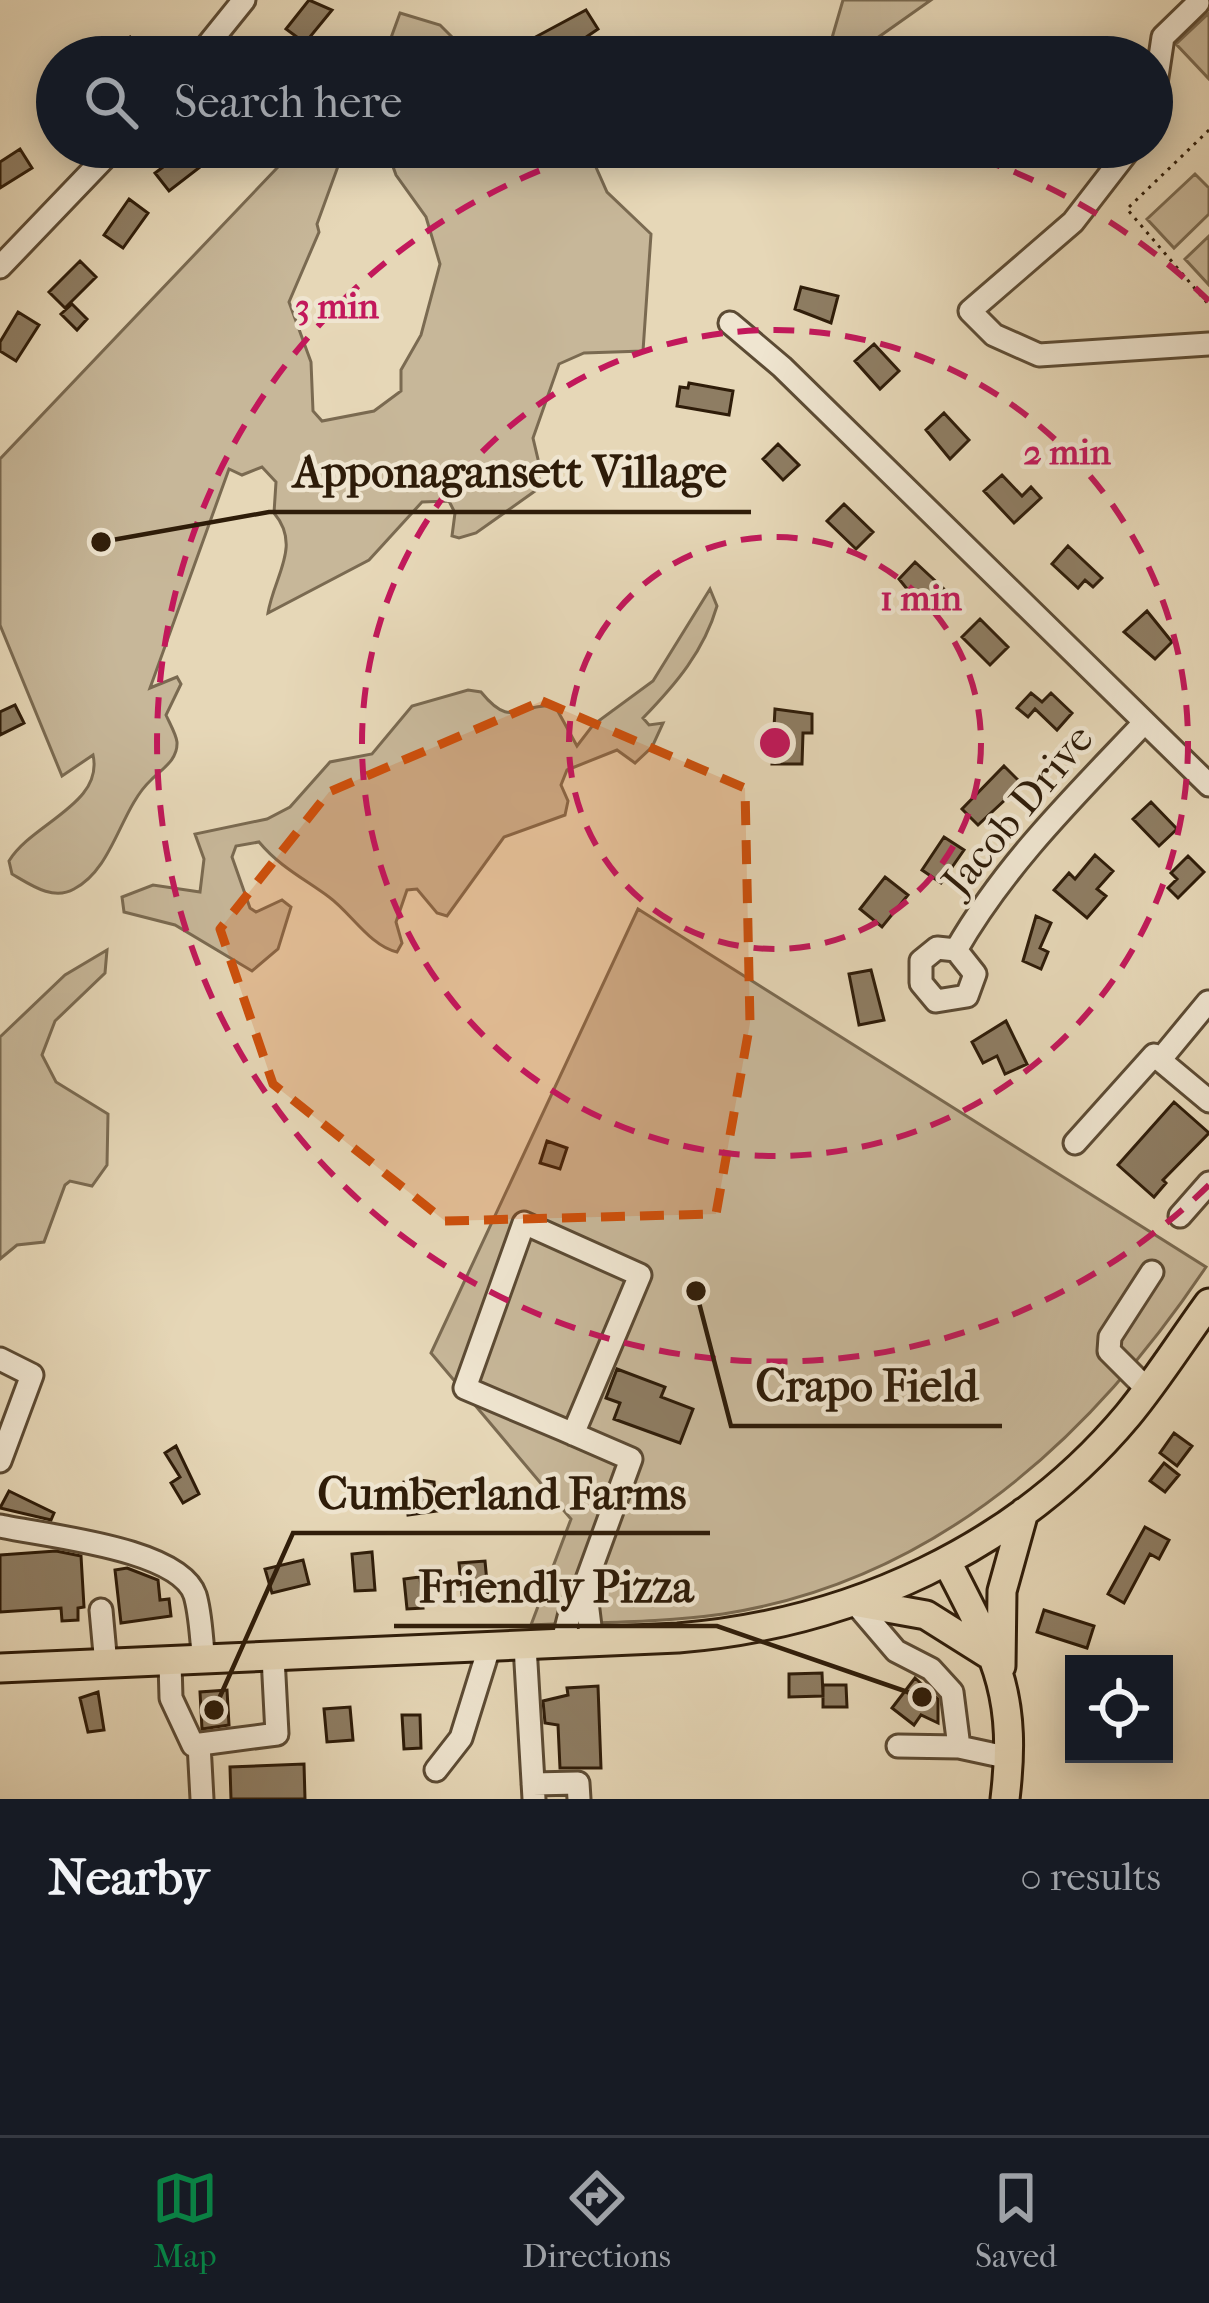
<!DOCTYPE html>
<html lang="en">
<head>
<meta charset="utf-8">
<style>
  :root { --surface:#171b24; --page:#20242c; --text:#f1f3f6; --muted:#9ea1a6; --line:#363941; --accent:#0b8043 }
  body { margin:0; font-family:"IM FELL French Canon",serif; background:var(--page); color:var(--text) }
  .controls { position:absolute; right:36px; bottom:36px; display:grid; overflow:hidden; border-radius:0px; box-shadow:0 6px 30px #0003 }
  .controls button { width:108px; height:108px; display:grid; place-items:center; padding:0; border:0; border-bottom:3px solid var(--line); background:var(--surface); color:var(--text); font:60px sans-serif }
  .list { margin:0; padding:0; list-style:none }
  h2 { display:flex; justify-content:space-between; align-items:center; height:156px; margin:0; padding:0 48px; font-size:51px }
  h2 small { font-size:39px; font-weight:400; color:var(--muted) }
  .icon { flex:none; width:66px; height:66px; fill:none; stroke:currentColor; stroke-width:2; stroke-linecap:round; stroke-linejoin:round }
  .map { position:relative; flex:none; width:1209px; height:1799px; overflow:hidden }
  .search { position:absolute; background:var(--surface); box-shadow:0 6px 30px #0003; left:36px; right:36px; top:36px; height:132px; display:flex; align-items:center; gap:30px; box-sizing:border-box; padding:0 42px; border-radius:66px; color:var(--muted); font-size:45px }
  .sheet { height:336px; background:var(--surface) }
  nav { display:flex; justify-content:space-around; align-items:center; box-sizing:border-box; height:168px; border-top:3px solid var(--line); background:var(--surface); font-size:33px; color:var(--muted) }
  nav a { display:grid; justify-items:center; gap:6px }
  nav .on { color:var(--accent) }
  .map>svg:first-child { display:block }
  .green { fill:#c7b799; stroke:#7a6a51; stroke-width:3 }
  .building { fill:#8e7d63; stroke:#2e1c09; stroke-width:3 }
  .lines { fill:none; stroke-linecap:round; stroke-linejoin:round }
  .minor-casing { stroke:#5c4b34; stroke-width:27 }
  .major-casing { stroke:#2e1c09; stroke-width:33 }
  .path { stroke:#2e1c09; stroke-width:3; stroke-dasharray:3 6; stroke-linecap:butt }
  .minor { stroke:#efe5d0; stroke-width:21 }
  .major { stroke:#e6d7b7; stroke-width:27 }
  .marked { fill:#cc500c; fill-opacity:0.2; stroke:#cc500c; stroke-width:9; stroke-dasharray:24 15; stroke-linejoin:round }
  .ring { fill:none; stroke:#c2185b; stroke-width:6; stroke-dasharray:21 15 }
  .labels { text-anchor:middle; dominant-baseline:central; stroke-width:9; stroke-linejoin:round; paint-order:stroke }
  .street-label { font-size:42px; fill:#2e1c09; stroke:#efe5d0 }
  .centre { fill:#c2185b; stroke:#efe5d0; stroke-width:6 }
  .ring-label { font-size:36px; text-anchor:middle; font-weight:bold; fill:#c2185b; stroke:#efe5d0; stroke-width:9; stroke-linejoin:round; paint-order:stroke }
  .leader { fill:none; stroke:#2e1c09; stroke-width:4.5 }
  .callout-dot { fill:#2e1c09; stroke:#efe5d0; stroke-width:4.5 }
  .callout-label { font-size:45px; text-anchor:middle; font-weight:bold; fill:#2e1c09; stroke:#efe5d0; stroke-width:9; stroke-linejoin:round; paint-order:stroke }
</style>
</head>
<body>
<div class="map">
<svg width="1209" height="1799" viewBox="0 0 1209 1799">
  <rect width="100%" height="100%" fill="#e6d7b7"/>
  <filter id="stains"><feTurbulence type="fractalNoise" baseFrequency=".00167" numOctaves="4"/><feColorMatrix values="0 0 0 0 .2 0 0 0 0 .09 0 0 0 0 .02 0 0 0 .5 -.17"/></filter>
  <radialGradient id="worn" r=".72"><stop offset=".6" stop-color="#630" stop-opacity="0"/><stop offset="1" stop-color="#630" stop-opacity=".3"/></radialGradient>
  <path class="green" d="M843,0h88l-68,48 -36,7z
    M400,13l40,12 32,32h-88z
    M1209,13v66l-33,-35z
    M297,147h48l-28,77 2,8 -30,70 22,60 2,49 9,10 52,-10 27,-20v-21l20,-35 19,-71 -14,-47 -30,-42 -10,-28h201l20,45 44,42 -8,117 -59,2 -25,11 -26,74 8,34 -6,19 -59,42 -17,5 -7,-2 3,-23 -6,-12 -27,1 -53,58 -101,53c6,-37 34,-67 6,-100l2,-31 -14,-15 -20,8 -13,-6 -79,219 27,-11 4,7 -15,31c3,7 10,19 11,27 1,18 -15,27 -26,38 -31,29 -37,88 -77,109 -21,12 -43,-4 -62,-15l-3,-13c23,-38 95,-57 84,-106l-31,21 -62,-151v-166z
    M1195,174l14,14v26l-35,34 -27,-29z
    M1209,236v49l-24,-26z
    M710,589l7,17c-13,45 -41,78 -74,112l6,7 14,-2 -11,24 -17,16 -18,-13 -50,20 -6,15 7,16 -3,14 -61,22 -57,79 -10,-3 -20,-24 -10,1 -11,32 6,21 -5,9c-27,-6 -46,-39 -68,-55 -26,-19 -49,-30 -70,-55l-23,4 -4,11 18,51 6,4 26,-12 9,7 -13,42 -26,22 -77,-46 -51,-13 -2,-15 31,-12 47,7 4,-33 -9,-25 72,-15 23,-12 40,-45 42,-8 40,-48 56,-16 13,2c31,38 36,11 74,14l22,40 16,-21 60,-44z
    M638,909l568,358c-116,173 -271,314 -483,347 -63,9 -128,8 -192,11l40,-106 -140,-166z
    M107,950l-2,23 -50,48 -13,34 14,27 52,32 -1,51 -15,21 -22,-5 -5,4 -21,57 -27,3 -17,14v-222l65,-62z"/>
  <path class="building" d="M309,0l23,10 -27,33 -19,-14z
    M586,10l12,19 -19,13 3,5 -15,10 -7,-6 -20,6 -10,-17z
    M130,37l14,20h-42z
    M190,147h36l-57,44 -14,-18z
    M20,149l12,19 -32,20v-26z
    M129,199l19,14 -25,35 -19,-13z
    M80,261l16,16 -31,31 -16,-16z
    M801,287l37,9 -7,27 -36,-14z
    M72,304l15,15 -10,11 -16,-16z
    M18,312l21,13 -23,36 -16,-10v-9z
    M874,344l25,27 -19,18 -25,-28z
    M689,383l44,8 -4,24 -52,-9 3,-19 8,1z
    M944,413l25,27 -19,19 -24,-29z
    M778,444l21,21 -16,15 -20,-21z
    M1002,475l20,21 9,-9 10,11 -27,25 -30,-32z
    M844,504l29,28 -17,17 -29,-28z
    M1068,546l34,32 -9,9 -8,-7 -7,8 -26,-24z
    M915,562l29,27 -20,21 -25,-31z
    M1147,611l25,31 -17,17 -31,-27z
    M980,619l28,28 -18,18 -28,-28z
    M1031,693l11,9 9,-9 21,20 -15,17 -22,-21 -7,8 -11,-9z
    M15,705l9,18 -24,12v-23z
    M775,709l37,5v19h-9l-1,31h-30z
    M1004,766l18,18 -44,41 -16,-16z
    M1151,802l26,27 -18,17 -26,-27z
    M944,837l20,13 -23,33 -19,-13z
    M1095,855l18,16 -16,18 9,7 -19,22 -33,-28 15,-17 6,6z
    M1188,856l16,16 -26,26 -10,-10 9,-9 -6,-6z
    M885,877l23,18 -26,32 -22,-18z
    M1036,916l15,7 -11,25 8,4 -7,17 -18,-8z
    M871,970l13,50 -25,5 -10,-51z
    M1006,1021l21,43 -22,10 -8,-18 -14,7 -11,-21z
    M1174,1102l35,31 -46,47 3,3 -12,14 -36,-32z
    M547,1141l20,7 -7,21 -20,-6z
    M617,1369l48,18 -4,10 32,12 -13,34 -66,-24 6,-16 -14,-5z
    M1174,1433l18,13 -15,20 -17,-13z
    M176,1446l23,48 -16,9 -12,-20 9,-6 -15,-24z
    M1164,1463l15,12 -14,17 -15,-11z
    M420,1480l14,2 3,29 -29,4 -4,-33z
    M9,1491l45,22 -3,7 -51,-12z
    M1145,1527l24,13 -10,19 -9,-5 -26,49 -16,-9z
    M56,1551l25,5 3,51 -6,1v12l-16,1 -1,-13 -61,4v-57z
    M372,1552l3,38 -20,1 -3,-37z
    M303,1560l6,24 -37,9 -7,-24z
    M485,1561l3,32 -26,2 -3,-32z
    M127,1568l31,12 2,20 9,-1 2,17 -50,7 -6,-53z
    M420,1577l3,31 -16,1 -3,-30z
    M1044,1610l50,16 -7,22 -50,-16z
    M822,1673l1,23 -34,1v-23z
    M915,1678l23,21v24l-17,-8 -7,10 -22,-17z
    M823,1685h23l1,22h-24z
    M598,1686l3,82h-41l-2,-43 -13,-2 -2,-22 25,-6 -1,-7z
    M227,1690l2,35 -27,4 -2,-37z
    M98,1692l6,38 -16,2 -8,-34z
    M350,1707l3,33 -26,2 -3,-33z
    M402,1715h18l1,33 -17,1z
    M304,1764l1,35h-74l-1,-32z"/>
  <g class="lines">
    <defs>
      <path id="minor" d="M198,57l46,-57
        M1152,110l11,-73 35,-34
        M1131,147l-58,75 -103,89 24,24 45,20 170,-11
        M0,267l115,-120
        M730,323l52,44 427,418
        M956,950l-19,-2 -16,13v22l15,18 31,-5 8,-22 -19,-24c50,-87 120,-155 188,-227
        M1160,1060l48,-58
        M1075,1143l79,-88 55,46
        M1180,1216l29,-33
        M0,1359l32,16 -32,86
        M1147,1389l-38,-38 1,-14 42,-65
        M573,1434l67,-159 -116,-52 -59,165c55,23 111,47 166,71l-46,126
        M0,1526c45,10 179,22 195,69 6,20 6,44 9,65
        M855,1603l41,48 35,18 21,23 7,55 51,11
        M101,1610l5,55
        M562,1645l10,-40 13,-20 7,58
        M525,1646l9,153
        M170,1662l1,36 22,47 84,-11 -4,-77
        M199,1744l3,55
        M898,1746l61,1
        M436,1770l25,-32 28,-90
        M533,1784l45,-1 1,16"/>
      <path id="major" d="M947,1562c48,94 71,129 58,237
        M859,1603l67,12 62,39
        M1001,1666l1,-75 22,-79
        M0,1668l678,-30c172,-14 338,-89 450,-223 29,-35 54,-75 81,-112"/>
    </defs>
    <use href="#minor" class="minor-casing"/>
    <use href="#major" class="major-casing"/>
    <path class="path" d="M1209,130l-82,79 82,96"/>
    <use href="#minor" class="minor"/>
    <use href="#major" class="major"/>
  </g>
  <path class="marked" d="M542,701l203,87 5,235 -34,191 -271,7 -172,-137 -53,-155 109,-137z"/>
  <g class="ring">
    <circle cx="775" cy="743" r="206"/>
    <circle cx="775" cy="743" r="413"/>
    <path d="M1209 1185A619 619 0 1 1 604 148M946 148A619 619 0 0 1 1209 301"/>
  </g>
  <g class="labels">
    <g class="street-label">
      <text transform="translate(1018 810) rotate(-50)">Jacob Drive</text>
    </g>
  </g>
  <circle cx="775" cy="743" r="18" class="centre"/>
  <g class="ring-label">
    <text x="337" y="318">3 min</text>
    <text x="1067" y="464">2 min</text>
    <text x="921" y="610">1 min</text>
  </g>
  <path class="leader" d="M101 542L269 512H751M696 1291L731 1426H1002M214 1710L293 1533H710M922 1697L717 1626H394"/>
  <g class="callout-dot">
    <circle cx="101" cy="542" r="12"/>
    <circle cx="696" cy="1291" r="12"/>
    <circle cx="214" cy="1710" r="12"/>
    <circle cx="922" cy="1697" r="12"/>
  </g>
  <g class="callout-label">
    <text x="510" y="487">Apponagansett Village</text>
    <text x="867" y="1401">Crapo Field</text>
    <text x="502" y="1509">Cumberland Farms</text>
    <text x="556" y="1602">Friendly Pizza</text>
  </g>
  <rect width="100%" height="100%" filter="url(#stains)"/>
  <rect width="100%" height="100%" fill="url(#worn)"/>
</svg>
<div class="controls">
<button><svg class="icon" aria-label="locate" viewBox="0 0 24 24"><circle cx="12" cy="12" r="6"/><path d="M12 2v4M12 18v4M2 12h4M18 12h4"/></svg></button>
</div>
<div class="search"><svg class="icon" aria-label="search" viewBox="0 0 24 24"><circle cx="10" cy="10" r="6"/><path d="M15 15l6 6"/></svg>Search here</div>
</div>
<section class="sheet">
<h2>Nearby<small>0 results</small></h2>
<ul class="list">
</ul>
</section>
<nav>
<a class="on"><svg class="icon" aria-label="map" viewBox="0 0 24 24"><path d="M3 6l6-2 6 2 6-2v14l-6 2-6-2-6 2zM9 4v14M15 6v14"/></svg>Map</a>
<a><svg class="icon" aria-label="directions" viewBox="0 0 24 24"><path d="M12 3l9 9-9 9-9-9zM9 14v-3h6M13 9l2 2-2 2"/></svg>Directions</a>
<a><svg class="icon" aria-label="saved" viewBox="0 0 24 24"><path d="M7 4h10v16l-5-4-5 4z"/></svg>Saved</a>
</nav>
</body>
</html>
